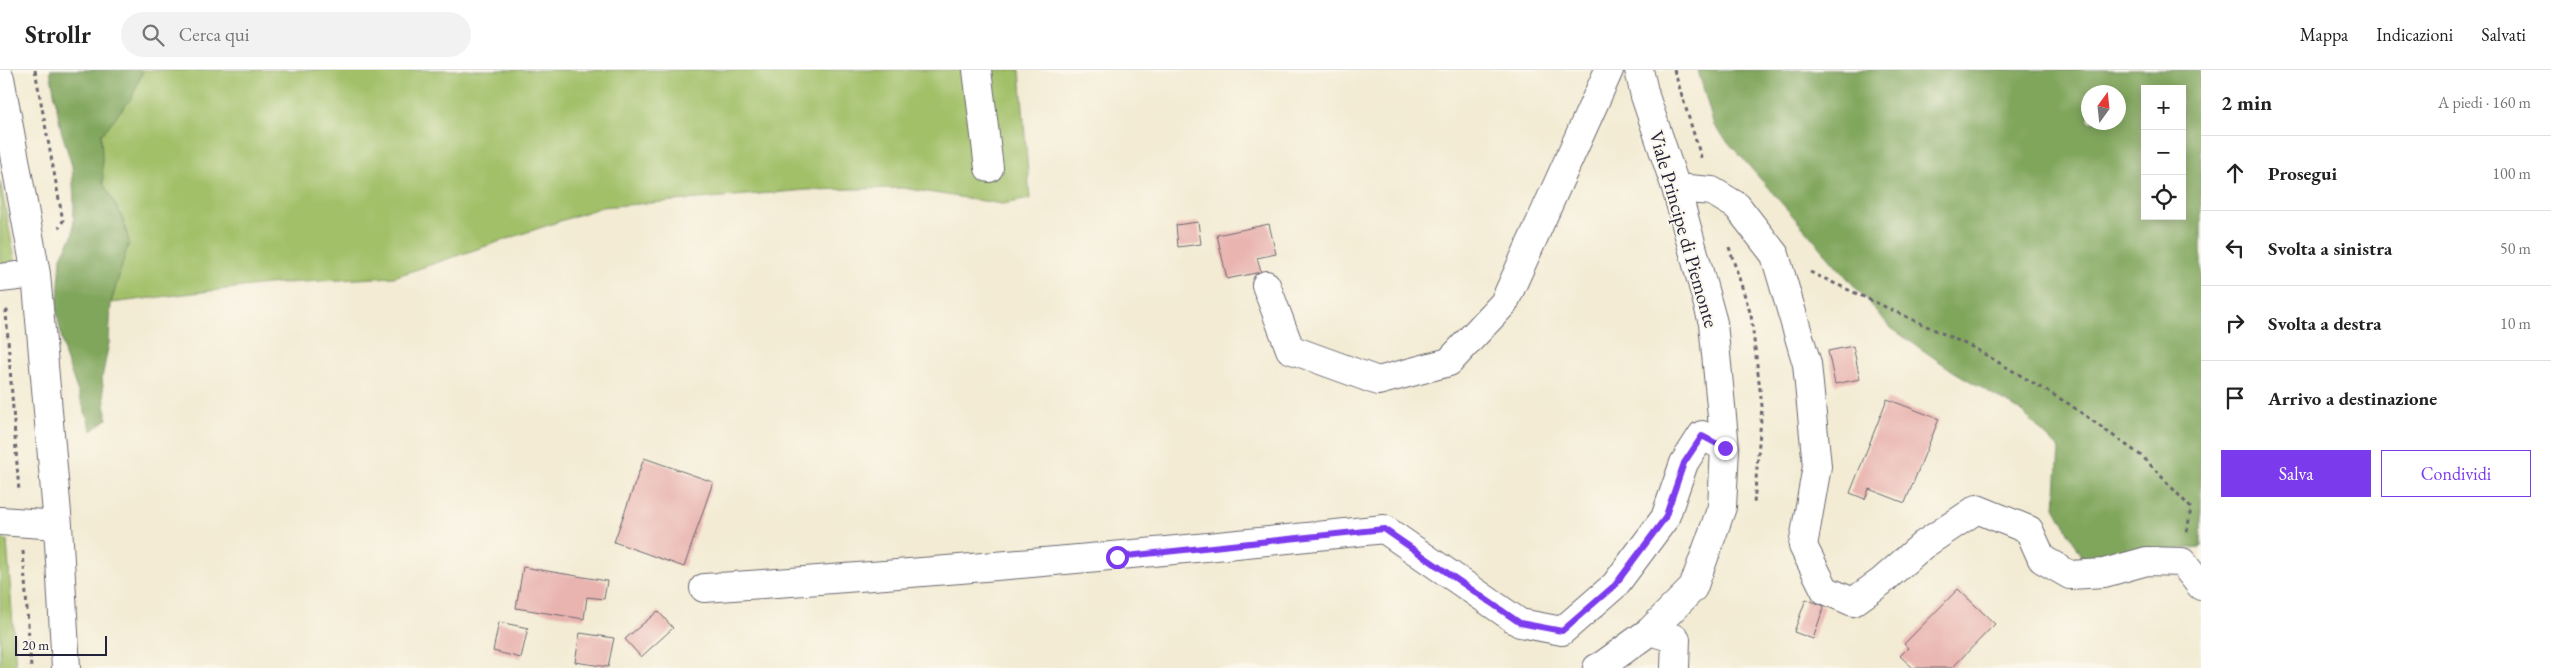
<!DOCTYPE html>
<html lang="it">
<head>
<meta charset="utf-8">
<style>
  :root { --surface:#fff; --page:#f2f2f2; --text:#222; --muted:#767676; --line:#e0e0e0; --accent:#7c3aed }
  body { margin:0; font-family:"EB Garamond",serif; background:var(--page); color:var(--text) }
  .controls { position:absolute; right:15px; top:15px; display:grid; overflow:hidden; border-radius:0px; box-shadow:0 2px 12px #0003 }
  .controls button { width:45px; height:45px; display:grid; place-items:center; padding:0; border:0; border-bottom:1px solid var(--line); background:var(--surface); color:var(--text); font:25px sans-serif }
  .compass { position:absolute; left:2081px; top:15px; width:45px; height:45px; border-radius:50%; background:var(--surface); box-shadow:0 2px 12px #0003; rotate:15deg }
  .scale { position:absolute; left:15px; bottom:12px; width:92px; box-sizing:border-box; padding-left:5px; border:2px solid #22223b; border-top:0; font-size:14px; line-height:18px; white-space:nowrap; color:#22223b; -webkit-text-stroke:4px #fbf7ec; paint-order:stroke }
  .stop { position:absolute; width:15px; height:15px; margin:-11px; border:4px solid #7c3aed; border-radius:50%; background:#fff }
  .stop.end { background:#7c3aed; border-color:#fff; box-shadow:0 1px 5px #0008 }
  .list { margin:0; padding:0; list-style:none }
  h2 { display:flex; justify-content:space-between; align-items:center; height:65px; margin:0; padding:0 20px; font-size:21px }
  h2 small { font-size:16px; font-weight:400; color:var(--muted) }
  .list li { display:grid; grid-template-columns:32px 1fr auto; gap:15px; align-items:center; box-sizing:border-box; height:75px; padding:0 20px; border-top:1px solid var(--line) }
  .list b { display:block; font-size:19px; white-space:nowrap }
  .list em { font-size:16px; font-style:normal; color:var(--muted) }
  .actions { display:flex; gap:10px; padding:15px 20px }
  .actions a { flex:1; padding:11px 0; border:1px solid var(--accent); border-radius:0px; text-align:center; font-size:18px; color:var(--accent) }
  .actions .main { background:var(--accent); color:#fff }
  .icon { flex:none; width:28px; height:28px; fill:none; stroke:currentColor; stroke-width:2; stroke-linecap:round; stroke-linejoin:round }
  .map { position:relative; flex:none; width:2201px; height:598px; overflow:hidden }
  header { display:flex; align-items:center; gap:30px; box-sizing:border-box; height:70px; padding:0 25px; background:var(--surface); border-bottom:1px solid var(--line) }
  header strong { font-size:24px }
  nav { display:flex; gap:28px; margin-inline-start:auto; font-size:18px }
  .search { width:350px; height:45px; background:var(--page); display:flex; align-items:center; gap:12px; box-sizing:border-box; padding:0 18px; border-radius:28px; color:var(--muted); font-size:19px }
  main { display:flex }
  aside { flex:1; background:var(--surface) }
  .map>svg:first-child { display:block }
  .green { fill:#a1c068; stroke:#627152 }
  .forest { fill:#80a65c; stroke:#51644c; fill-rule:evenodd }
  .building { fill:#e9b3af }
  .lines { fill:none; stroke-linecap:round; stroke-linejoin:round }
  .minor-casing { stroke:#6b6870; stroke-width:30 }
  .path { stroke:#6b6870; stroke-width:3; stroke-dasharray:4 4; stroke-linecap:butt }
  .minor { stroke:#fff; stroke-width:28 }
  .route { stroke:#7c3aed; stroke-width:6 }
  .labels { text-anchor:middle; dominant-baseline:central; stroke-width:4; stroke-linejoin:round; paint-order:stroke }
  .street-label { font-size:20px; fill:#22223b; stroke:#fbf7ec }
</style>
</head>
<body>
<header>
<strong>Strollr</strong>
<div class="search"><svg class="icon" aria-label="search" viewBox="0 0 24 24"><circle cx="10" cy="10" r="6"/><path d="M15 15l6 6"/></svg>Cerca qui</div>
<nav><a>Mappa</a><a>Indicazioni</a><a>Salvati</a></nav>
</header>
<main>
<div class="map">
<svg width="2201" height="598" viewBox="0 0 2201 598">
  <rect width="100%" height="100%" fill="#fbf7ec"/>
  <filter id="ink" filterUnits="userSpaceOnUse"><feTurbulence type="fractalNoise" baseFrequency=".02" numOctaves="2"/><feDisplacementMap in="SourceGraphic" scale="10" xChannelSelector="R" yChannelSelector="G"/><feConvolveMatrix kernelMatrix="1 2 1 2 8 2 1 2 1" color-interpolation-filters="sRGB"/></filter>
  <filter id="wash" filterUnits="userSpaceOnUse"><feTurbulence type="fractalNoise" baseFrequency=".0096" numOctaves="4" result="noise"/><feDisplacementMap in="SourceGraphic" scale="20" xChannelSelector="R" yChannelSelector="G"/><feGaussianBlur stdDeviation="1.12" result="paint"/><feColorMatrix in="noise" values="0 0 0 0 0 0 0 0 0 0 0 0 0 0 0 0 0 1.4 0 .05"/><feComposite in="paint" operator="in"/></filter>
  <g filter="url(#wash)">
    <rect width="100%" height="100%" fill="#f3ebd3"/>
    <path class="green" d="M143,0h877l10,129 -28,5 -99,-16 -96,2 -205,17 -208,70 -127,7 -156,19 18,-62 -7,-24 -19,-34 -2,-48 31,-38z
      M0,111l17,88 -17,20z
      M0,470h7l9,128h-16z"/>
    <path class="forest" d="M50,0h93l-11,27 -31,38 2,48 19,34 7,25 -18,61 -2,40 -7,35 5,41 -15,12 -27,-75 -8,-44 4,-55 12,-23 1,-31 -2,-37 -11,-36z
      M1698,0h503v477l-118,11 -28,-51 4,-58 -38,-38 -68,-40 -62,-43 -177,-202zM2145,19h37v127h-37zM2088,22h30v30h-30z"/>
    <g id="blocks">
      <path class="building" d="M1198,152l3,22 -23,3 -2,-22z
        M1269,154l7,30 -19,4 4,14 -34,7 -10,-44z
        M1853,276l7,33 -25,5 -7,-33z
        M1887,329l52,20 -34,84 -36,-14 -4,10 -15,-6z
        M644,388l69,24 -29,85 -70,-25z
        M523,497l84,14 -3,18 -17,-2 -3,22 -68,-11z
        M1958,519l37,35 -43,44h-39l-13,-12 8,-8 -4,-4z
        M1806,529l18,7 -11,33 -19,-7z
        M658,541l15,17 -32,29 -16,-18z
        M499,552l29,6 -7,30 -28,-7z
        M580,563l34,5 -6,29 -33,-5z"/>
    </g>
  </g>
  <g filter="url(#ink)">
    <use href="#blocks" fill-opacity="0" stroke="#6b6870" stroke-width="1"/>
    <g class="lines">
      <defs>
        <path id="minor" d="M977,0l12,98
          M0,8l36,196 22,251 8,143
          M1676,118l36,3 25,15 38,49 32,109 10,102 -14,80 22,44 28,12 28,-20 42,-37 54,-36 52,21 13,29 28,16 34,-2 43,-12 35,1 19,24
          M0,208l36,-4
          M1266,215l24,64 88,32 71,-19 55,-59 105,-233
          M0,451l58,4
          M704,518c227,-15 454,-35 680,-59l136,94 42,8 53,-46 50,-67 19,-55 18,-28 23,13
          M1650,561l26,8 -1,29
          M1597,598l6,-3 47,-34 43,-43 29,-81 3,-59 -12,-125 -37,-135 -31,-92 -6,-26"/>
      </defs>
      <use href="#minor" class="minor-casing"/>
      <path class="path" d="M35,0l28,151 -4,7
        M1674,0l28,90
        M1729,177l22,68 11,91 -8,98
        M1810,202l164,76 95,56 74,53 48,51 -4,24
        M8,240l-2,2 13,180
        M23,481l8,117"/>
      <use href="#minor" class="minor"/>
    </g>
  </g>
  <g class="lines" filter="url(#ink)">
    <path class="route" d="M1117,487l267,-28 136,94 42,8 53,-46 50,-67 19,-55 18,-27 23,12"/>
  </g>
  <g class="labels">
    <g class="street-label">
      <text transform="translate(1684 159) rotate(74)">Viale Principe di Piemonte</text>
    </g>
  </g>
</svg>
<div class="controls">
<button>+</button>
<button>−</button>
<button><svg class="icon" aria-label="locate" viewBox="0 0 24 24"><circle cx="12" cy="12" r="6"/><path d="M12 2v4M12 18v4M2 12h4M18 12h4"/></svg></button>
</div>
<svg class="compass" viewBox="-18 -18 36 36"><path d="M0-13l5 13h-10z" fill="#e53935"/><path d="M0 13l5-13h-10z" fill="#767676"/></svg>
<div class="scale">20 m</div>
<div class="stop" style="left:1117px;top:487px"></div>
<div class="stop end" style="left:1725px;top:378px"></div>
</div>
<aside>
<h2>2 min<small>A piedi · 160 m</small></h2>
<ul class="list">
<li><svg class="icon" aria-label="ahead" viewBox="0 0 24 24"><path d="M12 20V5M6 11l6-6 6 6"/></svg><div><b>Prosegui</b></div><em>100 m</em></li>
<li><svg class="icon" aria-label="left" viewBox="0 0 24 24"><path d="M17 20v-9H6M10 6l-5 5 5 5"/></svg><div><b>Svolta a sinistra</b></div><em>50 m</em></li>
<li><svg class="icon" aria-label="right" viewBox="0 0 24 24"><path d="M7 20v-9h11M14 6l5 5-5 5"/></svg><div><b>Svolta a destra</b></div><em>10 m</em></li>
<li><svg class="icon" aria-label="arrive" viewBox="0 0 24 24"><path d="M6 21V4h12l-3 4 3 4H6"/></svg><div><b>Arrivo a destinazione</b></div></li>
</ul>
<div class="actions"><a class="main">Salva</a><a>Condividi</a></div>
</aside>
</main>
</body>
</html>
